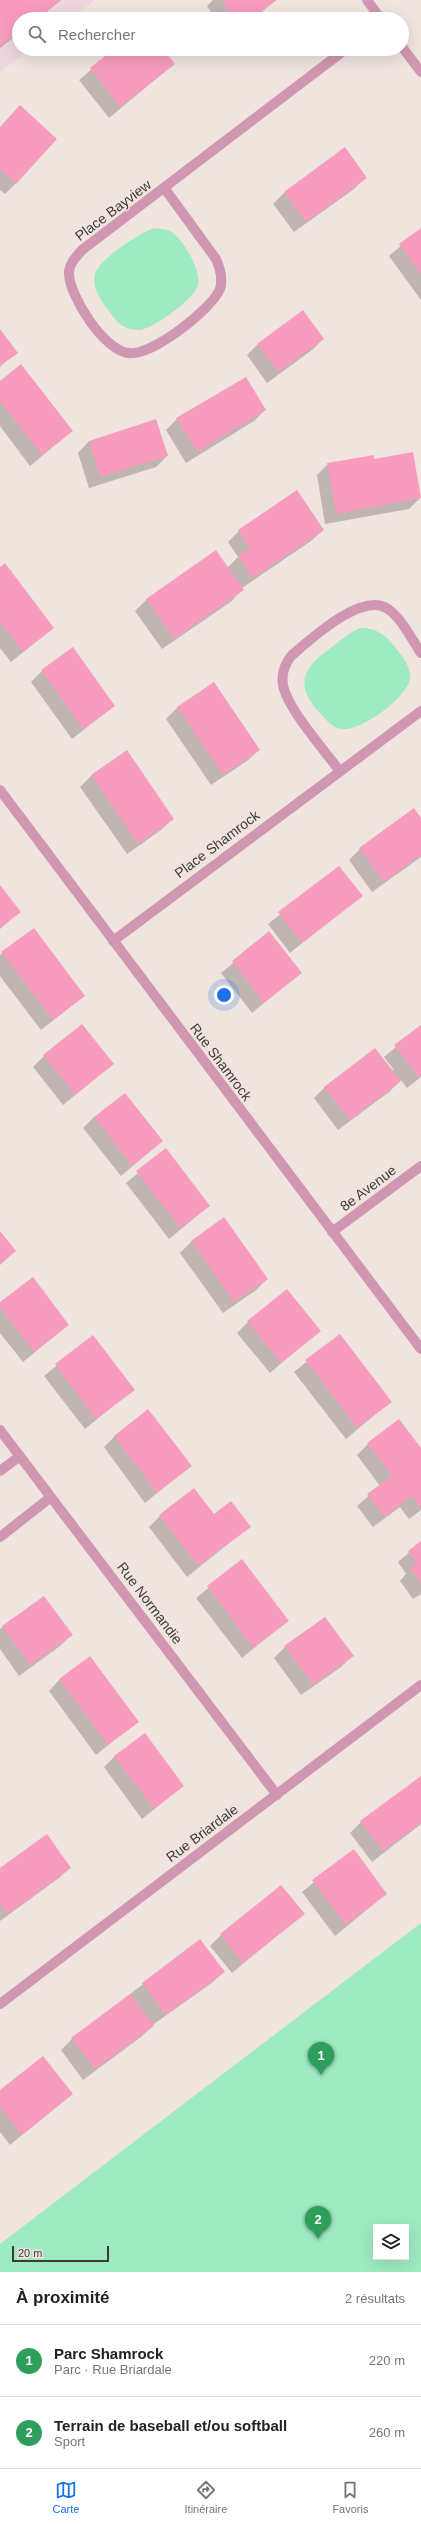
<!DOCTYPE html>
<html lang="fr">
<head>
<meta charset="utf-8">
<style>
  :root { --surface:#fff; --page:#f2f2f2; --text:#222; --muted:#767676; --line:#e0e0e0; --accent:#1a73e8 }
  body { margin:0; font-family:Arial,sans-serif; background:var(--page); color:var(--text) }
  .controls { position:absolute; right:12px; bottom:12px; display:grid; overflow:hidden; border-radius:0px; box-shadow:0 4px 16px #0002 }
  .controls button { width:36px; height:36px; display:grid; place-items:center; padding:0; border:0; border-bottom:1px solid var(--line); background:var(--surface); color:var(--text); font:20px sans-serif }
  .scale { position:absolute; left:12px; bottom:10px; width:97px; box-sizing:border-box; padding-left:4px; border:2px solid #3f3a38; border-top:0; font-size:11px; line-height:14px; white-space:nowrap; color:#3f3a38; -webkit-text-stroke:3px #efe4de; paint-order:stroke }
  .you { position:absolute; left:224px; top:995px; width:14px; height:14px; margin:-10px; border:3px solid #fff; border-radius:50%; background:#1a73e8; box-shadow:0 0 0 6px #1a73e833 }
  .badge { display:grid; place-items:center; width:26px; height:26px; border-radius:50%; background:var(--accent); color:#fff; font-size:13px; font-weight:700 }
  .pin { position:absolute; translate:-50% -33px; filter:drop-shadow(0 1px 2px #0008) }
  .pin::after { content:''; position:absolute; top:21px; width:14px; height:12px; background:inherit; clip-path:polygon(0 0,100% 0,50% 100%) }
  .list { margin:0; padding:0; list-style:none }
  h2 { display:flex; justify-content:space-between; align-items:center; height:52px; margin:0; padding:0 16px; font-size:17px }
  h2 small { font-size:13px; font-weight:400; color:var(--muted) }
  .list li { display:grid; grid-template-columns:26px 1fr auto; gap:12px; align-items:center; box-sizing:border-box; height:72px; padding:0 16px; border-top:1px solid var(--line) }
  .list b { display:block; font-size:15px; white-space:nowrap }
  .list p { margin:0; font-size:13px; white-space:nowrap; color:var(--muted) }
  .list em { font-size:13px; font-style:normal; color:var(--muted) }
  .icon { flex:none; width:22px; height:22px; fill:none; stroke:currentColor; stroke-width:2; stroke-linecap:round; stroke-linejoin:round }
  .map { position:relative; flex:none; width:421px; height:2272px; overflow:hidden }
  .search { position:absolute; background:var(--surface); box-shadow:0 4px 16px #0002; left:12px; right:12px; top:12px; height:44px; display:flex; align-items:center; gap:10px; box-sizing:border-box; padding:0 14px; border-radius:22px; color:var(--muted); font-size:15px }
  .sheet { height:196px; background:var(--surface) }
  nav { display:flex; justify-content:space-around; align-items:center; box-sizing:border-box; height:56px; border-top:1px solid var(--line); background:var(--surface); font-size:11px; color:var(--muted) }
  nav a { display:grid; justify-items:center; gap:2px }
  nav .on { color:var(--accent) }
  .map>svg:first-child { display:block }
  .education { fill:#eed5de }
  .green { fill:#9eeac2; fill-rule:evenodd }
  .shadow { fill:#0003 }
  .building { fill:#f89cbf }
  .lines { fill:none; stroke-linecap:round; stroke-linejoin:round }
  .street { stroke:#d196b1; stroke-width:10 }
  .labels { text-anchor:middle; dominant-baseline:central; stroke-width:3; stroke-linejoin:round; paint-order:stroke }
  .street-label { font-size:14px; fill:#3f3a38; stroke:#efe4de }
</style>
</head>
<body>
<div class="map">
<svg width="421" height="2272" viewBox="0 0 421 2272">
  <rect width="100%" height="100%" fill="#efe4de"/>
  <path class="education" d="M0,0h95l-25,19h-51v30h11l-30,23z"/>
  <path class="green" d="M154,228c6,1 13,1 18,4 12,9 29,38 26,53 -3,13 -46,45 -59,45 -3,0 -9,-1 -12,-2 -10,-4 -15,-13 -21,-21 -7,-10 -14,-20 -11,-33 4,-15 45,-41 59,-46z
    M360,628c16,0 25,6 35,19 7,9 16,19 15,32 -3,19 -51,54 -70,50 -10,-3 -16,-12 -23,-19 -24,-29 -11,-44 15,-63 9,-7 17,-14 28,-19z
    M421,1923v349h-421v-28zM376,2227h30v30h-30z"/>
  <path class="shadow" d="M0,0h61l-23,19h-19v14l-19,15z
    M213,0h63l-23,19h-38l-8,-13z
    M116,49h46l12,15 -65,54 -30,-38z
    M0,128l16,55 -11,11 -5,-4z
    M345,149l20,29 -11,11 -60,43 -21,-28 11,-11z
    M421,229v71l-32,-44z
    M0,330l16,22 -16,15z
    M323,339l-11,11 -45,33 -20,-28 11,-11z
    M0,382l72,49 -42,35 -30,-40z
    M265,410l-11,11 -68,42 -20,-33 11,-11z
    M89,441l78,15 -11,11 -67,21 -11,-35z
    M374,460l46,38 -11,11 -84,15 -8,-49 11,-11z
    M323,530l-12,11 -69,47 -10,13 -70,48 -27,-38 11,-11 70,-49 11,17 11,-11 -10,-15 11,-11z
    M0,568l53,60 -42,34 -11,-14z
    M42,671l72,35 -42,33 -41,-57z
    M213,683l46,67 -12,11 -36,24 -45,-66 11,-11z
    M127,751l46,68 -12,11 -34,24 -47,-67 11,-11z
    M421,820v37l-49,35 -23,-32 11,-11z
    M339,867l22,29 -71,57 -22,-29z
    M0,887l19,25 -19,17z
    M33,929l51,67 -43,34 -41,-54v-21z
    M269,933l31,40 -48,40 -31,-40z
    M421,1026v51l-14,11 -6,-8 -12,12 -51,38 -24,-32 11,-11 67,-16 2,-1 -10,-13z
    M44,1056l69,8 -50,41 -30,-38z
    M94,1117l68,24 -41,35 -38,-48z
    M166,1150l43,56 -40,33 -43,-56z
    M224,1219l43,60 -11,11 -33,23 -43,-60 11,-11z
    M0,1233l15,18 -15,14z
    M0,1303l68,22 -45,37 -23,-29z
    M248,1322l71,9 -49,42 -33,-40z
    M339,1335l51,67 -44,37 -52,-67z
    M93,1336l40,54 -48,39 -41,-53z
    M115,1436l75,30 -45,37 -41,-56z
    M368,1444l53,6v60l-12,9 -9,-12 -27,20 -16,-21 23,-20 -23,-31z
    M213,1515l36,12 -62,50 -38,-50 11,-11z
    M421,1542v52l-8,5 -13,-18 6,-7 -8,-12z
    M242,1561l45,60 -45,37 -46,-60z
    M3,1627l68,8 -11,11 -41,30 -19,-27v-20z
    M285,1647l67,9 -11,11 -40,28 -27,-37z
    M60,1679l77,43 -41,33 -47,-64z
    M115,1756l68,30 -41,33 -38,-52z
    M421,1777v47l-49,38 -22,-29 11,-11z
    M353,1850l33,44 -51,42 -33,-44z
    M70,1867l-11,11 -59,43v-51z
    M303,1914l-71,59 -22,-27 11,-11z
    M200,1940l24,31 -11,11 -59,42 -13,13 -58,43 -22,-30 11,-11z
    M0,2091l72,3 -62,51 -10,-13z"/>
  <path class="building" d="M0,0h61l-25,19h-17v13l-19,14z
    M221,0h56l-27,19h-16z
    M114,49h49l12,15 -55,43 -30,-39z
    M20,105l37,34 -41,45 -16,-15v-42z
    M345,147l22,31 -61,44 -22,-30z
    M421,228v46l-22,-30z
    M303,310l21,29 -46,33 -21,-28z
    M0,329l18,24 -18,13z
    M21,364l52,67 -31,24 -42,-54v-20z
    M246,377l20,33 -69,42 -21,-34z
    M156,419l12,37 -68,21 -11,-36z
    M413,452l8,46 -85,16 -9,-51 47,-8v4z
    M297,490l27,40 -71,48 -15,-22 12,-8 -12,-18z
    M216,550l28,40 -70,49 -28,-40z
    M5,563l49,65 -31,24 -23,-30v-55z
    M73,647l42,59 -32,23 -42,-59z
    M214,682l46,68 -37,25 -46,-68z
    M127,750l47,69 -36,25 -47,-69z
    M414,808l7,10v37l-37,27 -25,-34z
    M339,866l24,30 -61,47 -24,-31z
    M0,885l21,27 -21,16z
    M34,928l51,68 -32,24 -52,-68z
    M269,931l33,42 -38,30 -32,-42z
    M82,1024l32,40 -39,31 -32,-40z
    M421,1025v50l-2,2 -25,-32z
    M375,1048l26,33 -51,39 -26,-33z
    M125,1093l38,48 -31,25 -38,-49z
    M166,1148l44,58 -30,22 -44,-57z
    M224,1217l44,62 -34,23 -43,-61z
    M0,1231l16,20 -16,13z
    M33,1277l36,48 -35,27 -34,-45v-5z
    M287,1289l34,42 -40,32 -34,-42z
    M340,1334l52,68 -35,26 -52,-68z
    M93,1335l42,55 -39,29 -41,-55z
    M148,1409l44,57 -35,27 -43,-57z
    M399,1419l22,29v61l-9,-13 -28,21 -17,-23 25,-18 -25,-33z
    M194,1488l20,26 17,-13 20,26 -53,39 -39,-51z
    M421,1541v43l-11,-15 7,-6 -9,-12z
    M242,1559l47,62 -36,27 -46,-62z
    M44,1596l29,39 -43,30 -28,-39z
    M325,1617l29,39 -41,29 -29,-39z
    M90,1656l49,66 -31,23 -49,-66z
    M145,1733l39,53 -30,23 -40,-53z
    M421,1776v47l-38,28 -23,-30z
    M47,1834l24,34 -63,46 -8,-10v-36z
    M354,1849l33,45 -41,31 -34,-45z
    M281,1885l24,29 -62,49 -23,-29z
    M200,1939l25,33 -59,43 -24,-32z
    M130,1994l24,32 -59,43 -24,-31z
    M43,2056l30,38 -51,41 -22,-28v-17z"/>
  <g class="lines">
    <path class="street" d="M367,0l14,19
      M402,47l19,25
      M165,189l51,70c4,9 7,20 4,30 -8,20 -69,68 -92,64 -24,-3 -59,-57 -59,-80 0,-9 7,-16 13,-23l264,-201
      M339,770c-15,-20 -52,-62 -56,-85 -2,-11 2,-21 8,-29 19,-16 71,-65 97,-47 14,10 23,29 33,44
      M0,790l421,559
      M113,941l308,-230
      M332,1232l89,-66
      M0,1430l277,365
      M0,1471l20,-15
      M0,1537l51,-40
      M0,2004l421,-319"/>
  </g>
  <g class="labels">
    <g class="street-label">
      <text transform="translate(113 210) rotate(-37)">Place Bayview</text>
      <text transform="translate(217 844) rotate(-37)">Place Shamrock</text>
      <text transform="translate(221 1062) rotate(53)">Rue Shamrock</text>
      <text transform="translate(368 1188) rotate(-37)">8e Avenue</text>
      <text transform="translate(150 1603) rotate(53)">Rue Normandie</text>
      <text transform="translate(202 1833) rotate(-37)">Rue Briardale</text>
    </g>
  </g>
</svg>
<div class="controls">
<button><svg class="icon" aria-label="layers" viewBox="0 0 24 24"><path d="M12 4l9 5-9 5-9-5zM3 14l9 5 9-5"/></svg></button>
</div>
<div class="scale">20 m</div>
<div class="you"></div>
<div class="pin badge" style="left:321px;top:2075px;background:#2e9e5b">1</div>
<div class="pin badge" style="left:318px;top:2239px;background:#2e9e5b">2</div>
<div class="search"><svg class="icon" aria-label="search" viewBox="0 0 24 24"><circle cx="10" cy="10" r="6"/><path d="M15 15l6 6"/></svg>Rechercher</div>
</div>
<section class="sheet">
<h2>À proximité<small>2 résultats</small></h2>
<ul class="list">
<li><span class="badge" style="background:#2e9e5b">1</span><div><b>Parc Shamrock</b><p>Parc · Rue Briardale</p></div><em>220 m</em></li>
<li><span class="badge" style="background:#2e9e5b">2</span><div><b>Terrain de baseball et/ou softball</b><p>Sport</p></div><em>260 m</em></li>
</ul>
</section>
<nav>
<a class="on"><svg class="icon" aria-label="map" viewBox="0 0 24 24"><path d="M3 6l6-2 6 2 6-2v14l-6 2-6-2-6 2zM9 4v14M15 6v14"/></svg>Carte</a>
<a><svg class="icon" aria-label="directions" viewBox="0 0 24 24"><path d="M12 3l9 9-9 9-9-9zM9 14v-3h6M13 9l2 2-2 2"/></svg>Itinéraire</a>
<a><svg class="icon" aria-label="saved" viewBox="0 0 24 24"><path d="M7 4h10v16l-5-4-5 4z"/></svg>Favoris</a>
</nav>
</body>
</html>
